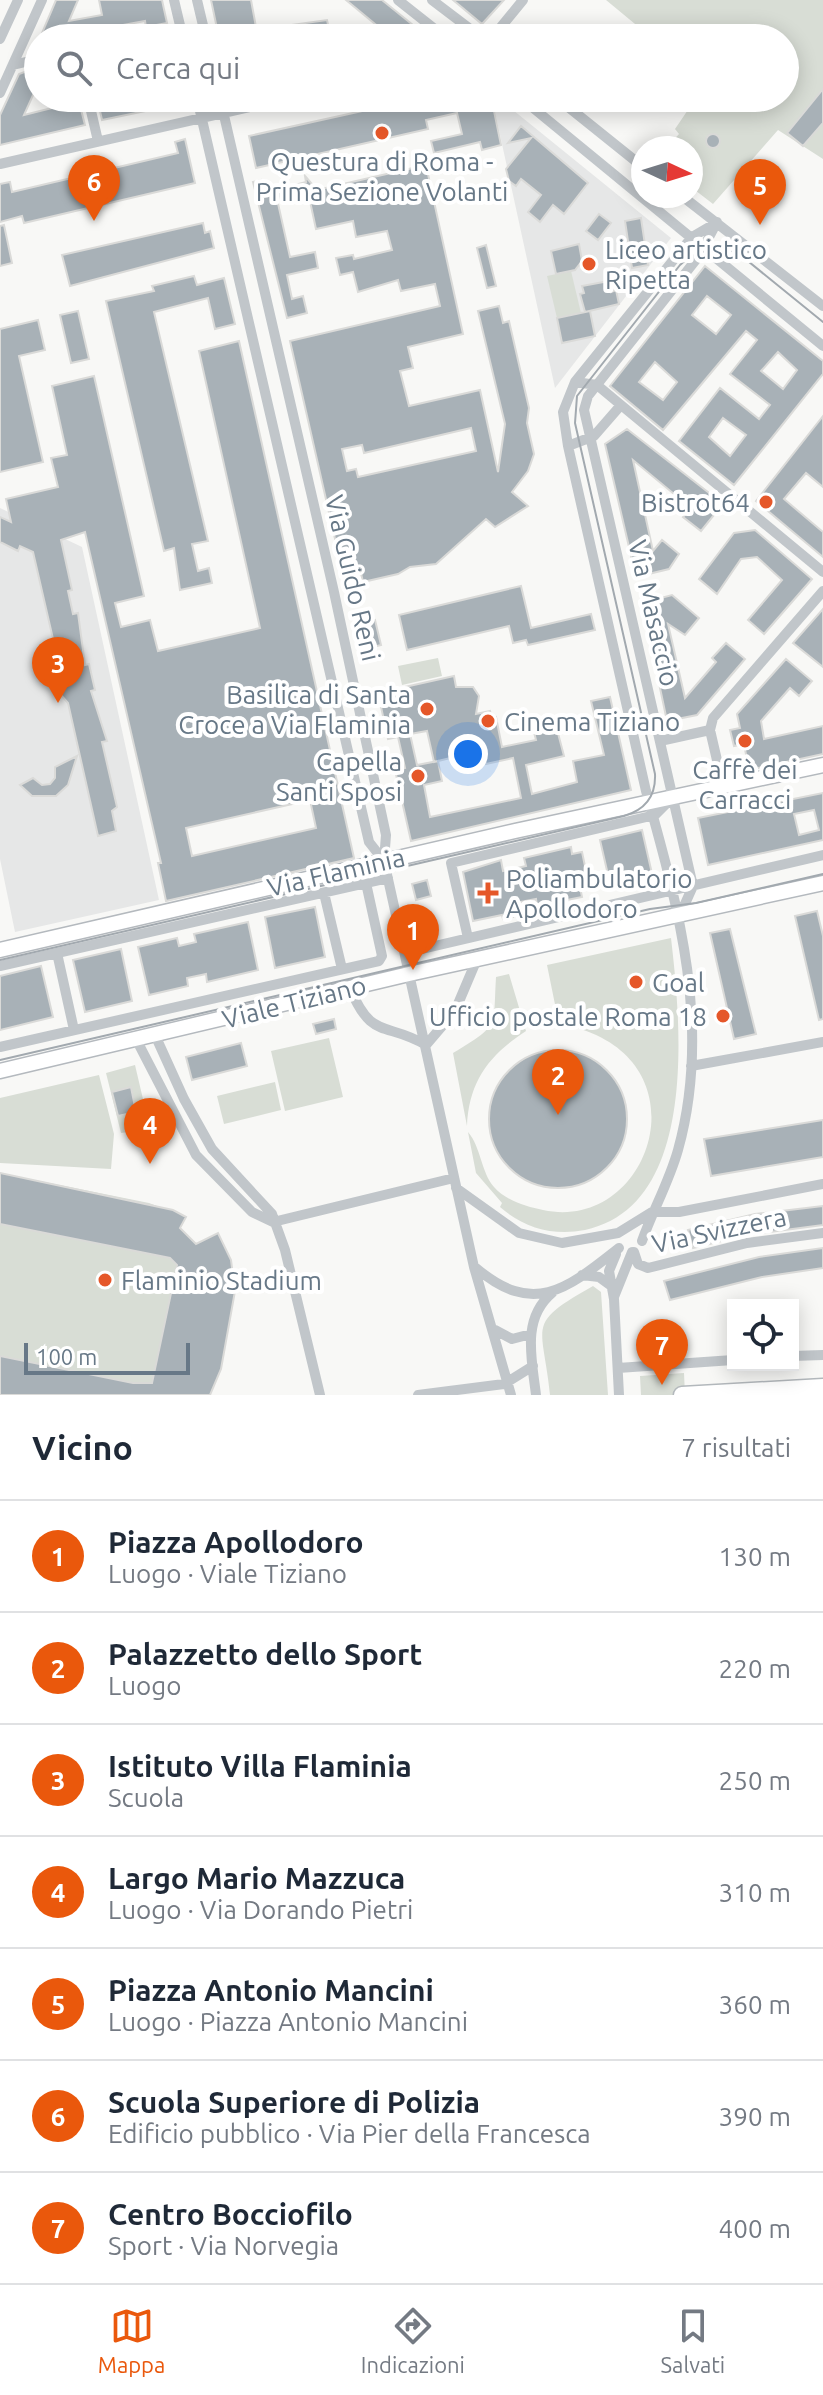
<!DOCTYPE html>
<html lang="it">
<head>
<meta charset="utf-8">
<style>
  :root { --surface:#fff; --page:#f6f6f7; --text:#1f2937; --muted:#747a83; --line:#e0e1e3; --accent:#ea580c }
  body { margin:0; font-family:Ubuntu,sans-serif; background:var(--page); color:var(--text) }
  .controls { position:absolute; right:24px; bottom:24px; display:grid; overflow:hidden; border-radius:0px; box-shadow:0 4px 20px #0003 }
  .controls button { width:72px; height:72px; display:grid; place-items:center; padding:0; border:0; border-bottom:2px solid var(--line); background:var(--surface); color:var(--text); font:40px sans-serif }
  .compass { position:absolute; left:631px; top:136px; width:72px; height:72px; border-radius:50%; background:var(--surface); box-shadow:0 4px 20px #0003; rotate:94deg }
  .scale { position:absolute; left:24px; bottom:20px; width:166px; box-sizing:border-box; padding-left:8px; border:4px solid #677887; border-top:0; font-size:22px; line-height:28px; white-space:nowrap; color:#677887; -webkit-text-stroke:6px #fff; paint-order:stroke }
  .you { position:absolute; left:468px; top:754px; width:28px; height:28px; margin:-20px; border:6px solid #fff; border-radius:50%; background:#1a73e8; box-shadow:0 0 0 12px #1a73e833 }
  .badge { display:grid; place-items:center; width:52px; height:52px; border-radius:50%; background:var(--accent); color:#fff; font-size:26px; font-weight:700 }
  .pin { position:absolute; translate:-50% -66px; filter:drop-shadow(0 2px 4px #0008) }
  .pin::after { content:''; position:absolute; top:42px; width:28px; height:24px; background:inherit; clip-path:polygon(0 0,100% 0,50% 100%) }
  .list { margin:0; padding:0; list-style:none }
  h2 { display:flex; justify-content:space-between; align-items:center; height:104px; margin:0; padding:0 32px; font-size:34px }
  h2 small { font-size:26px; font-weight:400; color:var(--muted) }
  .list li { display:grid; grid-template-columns:52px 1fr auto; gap:24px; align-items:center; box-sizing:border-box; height:112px; padding:0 32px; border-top:2px solid var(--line) }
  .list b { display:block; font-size:30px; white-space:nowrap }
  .list p { margin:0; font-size:26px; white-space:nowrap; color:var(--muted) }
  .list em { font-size:26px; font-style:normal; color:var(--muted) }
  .icon { flex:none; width:44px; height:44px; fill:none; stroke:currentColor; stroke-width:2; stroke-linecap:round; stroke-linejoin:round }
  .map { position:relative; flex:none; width:823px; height:1395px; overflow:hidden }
  .search { position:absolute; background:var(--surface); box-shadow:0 4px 20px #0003; left:24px; right:24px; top:24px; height:88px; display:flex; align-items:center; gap:20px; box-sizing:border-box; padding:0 28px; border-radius:44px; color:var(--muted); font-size:30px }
  .sheet { height:888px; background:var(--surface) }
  nav { display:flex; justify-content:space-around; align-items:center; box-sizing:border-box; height:112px; border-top:2px solid var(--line); background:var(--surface); font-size:22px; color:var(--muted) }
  nav a { display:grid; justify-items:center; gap:4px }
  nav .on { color:var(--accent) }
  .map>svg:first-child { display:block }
  .built { fill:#e6e7e7 }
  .green { fill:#d8ddd5 }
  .building { fill:#a8b1b7; stroke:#dadad8; stroke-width:2; fill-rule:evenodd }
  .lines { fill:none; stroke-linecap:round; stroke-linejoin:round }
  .secondary-casing { stroke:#b4b9be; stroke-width:17 }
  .primary-casing { stroke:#b3b8bc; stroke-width:19 }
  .street { stroke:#c1c6ca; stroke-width:10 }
  .secondary { stroke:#fff; stroke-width:14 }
  .primary { stroke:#fff; stroke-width:16 }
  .tram { stroke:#a2a9af; stroke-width:2 }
  .poi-dot { fill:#e55729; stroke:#fff; stroke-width:3 }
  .labels { text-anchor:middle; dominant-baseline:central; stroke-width:8; stroke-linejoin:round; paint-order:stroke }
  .poi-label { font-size:26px; fill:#677887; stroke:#fff; text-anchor:start }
  .street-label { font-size:26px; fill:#677887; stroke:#fff }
</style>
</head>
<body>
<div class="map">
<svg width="823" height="1395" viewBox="0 0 823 1395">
  <rect width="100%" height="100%" fill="#f8f8f6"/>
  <path class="built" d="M492,98h6l173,140 -116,150z
    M0,508l82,39 77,353 -144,32 -15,-73z"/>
  <path class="green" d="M606,0h217v159l-45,-29 -65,74 -22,-17v-39h-25l13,-14 -4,-5 21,-31h89v-60h-133z
    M571,271l10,42 -24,5 -10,-42z
    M438,658l4,18 -40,9 -4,-19z
    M671,938c10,85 28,268 -86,292 -32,6 -61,-2 -85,-23l2,-4 -26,-30 -8,-41c13,15 13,40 26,55 11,13 33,20 49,23 111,24 168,-160 16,-186l-12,-59z
    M509,974l17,57c-37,24 -57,50 -59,95l-14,-73c47,-28 40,-26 43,-76z
    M329,1038l14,59 -58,14 -14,-60z
    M135,1065l15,64 -29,4 -15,-60z
    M99,1075l15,59 -3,35 -111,-6v-65z
    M275,1082l6,28 -57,14 -7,-28z
    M0,1173l149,30 37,14 -6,11 25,31 -24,136h-181z
    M593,1286l8,6 7,103h-58c-7,-72 -26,-70 43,-109z
    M684,1373l1,22h-44l-1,-19z"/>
  <path class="building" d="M56,0h22l-9,21 33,-6 -3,-15h63l5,23 -21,4 -1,-6 -49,9 2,6 -11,2h-41l-4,-5z
    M211,0h40l7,38h-39z
    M346,0h36l47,38h-37z
    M453,0h51l-22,24z
    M327,20l4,18h-37l-3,-13z
    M38,67v17l-14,31 40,-10 -1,-7h15l7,27 -85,20v-30l19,-41z
    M823,89v34l-20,23 -16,-13z
    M97,98h92v4l-87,18z
    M421,98h65l2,9 5,-1 8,39 -19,5 -2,-8 -46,11 -3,-12 31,-7 -5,-21 -31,7 2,9 -172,39 -7,-32z
    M521,126l67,57 -24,31 -11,-9 -13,17 -12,-10 13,-17 -20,-16 -5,7 -7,-5 -3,-12 25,-31 -23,5z
    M706 141a7 7 0 1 1 14 0a7 7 0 1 1-14 0Z
    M185,139l10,44 -171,40 -2,-7 -22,6v-38l10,-2 2,10 166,-39 -3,-11z
    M426,165l37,169 -55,13 5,21 -13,3 9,35 71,-16 18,82 7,-48 -27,-113 21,-5 4,17 6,-2 20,87 -2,15 7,31 -6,17 -16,21 16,14 -33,21 -9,-8 -50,45 -26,3 -12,7 -35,8 -3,-13 -17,5 -53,-233 150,-35 -5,-22 -34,7 -3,-11 -40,12 -5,-20 -13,3 -4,-17 17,-3 1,4 38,-9 -5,-19 -31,6 -3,-16 -37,8 -8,-37 -31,7 13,58 25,-5 3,16 -31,7 5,24 11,-3 4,17 -20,5 -34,-136 8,-2 4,13 41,-11 -1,-6 12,14zM471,428l5,23 -118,26 -2,-8 -9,2 -5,-22 20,-4 2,8z
    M599,214l12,9 -13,17 -12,-9z
    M641,218l7,47 -16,3 -7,-47z
    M203,223l2,10 5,-2 4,17 -144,38 -8,-31z
    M4,225l8,38 -12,3v-40z
    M579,244l3,17 -7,9 -19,4 -5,-23z
    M486,245l10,41 -9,2 -10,-40z
    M705,266l118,95v13l-89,111 -55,-44 41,-53 39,31 11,-14 -40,-31 27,-34 -11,-9 -83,99 -53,-44zM707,296l24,19 -15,19 -24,-19zM778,352l19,18 -14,19 -22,-18zM655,362l22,20 -14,18 -24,-18zM723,418l23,17 -16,21 -21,-19z
    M194,276l3,9 27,-7 11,46 -20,5 -7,-31 -54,14 54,229 -16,3 6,27 11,-3 3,15 -32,7 -6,-42 -10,3 -58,-250 48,-10 -2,-5z
    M609,281l2,11 5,-2 3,14 -34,8 -5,-18 4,-1 -2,-7z
    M78,311l11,48 -18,4 -11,-48z
    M590,311l5,25 -33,7 -5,-25z
    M38,320l7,30 -26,6 24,106 -43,10v-143z
    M239,341l115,517 -188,43 -8,-38h3l-76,-331 -24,8 11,50 -4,1 5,23 5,-1 7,52 4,-1 6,26 -4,1 16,50 -5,1 15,65 -5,4 4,20 -18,5 -30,-133 -15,-17 6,-21 -26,-113 -13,-6 -2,5 -18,-9v-25l11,5 -5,-23 52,-12 -7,-29 16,-3 -15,-69 42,-10 50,220 -29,7 6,24 29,-7 8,31 102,-23 -61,-277zM310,800l6,28 -124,28 -6,-28z
    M823,416v71l-17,-14 -22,26 39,33v25l-67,-56z
    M627,429l86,67 1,19 -13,16 -18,-14 8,-9 -58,-48 20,91 9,-11 17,14 -10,15 -33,8 -31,-133z
    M755,530l57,49 -48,55 -16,-14 34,-40 -25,-23 -16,2 -24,35 -18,-15 35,-46z
    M521,586l10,42 60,-14 4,16 -67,15 -2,-5 -13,3 -4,-17 -102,24 -8,-35z
    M672,595l27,23 -14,17 -17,-11 17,74 31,-36 -4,-4 14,-15 19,16 -48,56 -30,6 -25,-118z
    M823,609v58l-30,-24z
    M375,620l6,25 -20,5 -6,-26z
    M786,659l26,22 -13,15 -9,-8 -29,33 3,18 59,-13v28l-74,16 -5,-26 -10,2 -4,-16 10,-2 -3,-14z
    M454,676l2,11h17l6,9 -3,18 14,-3 2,7 4,-1 6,30 34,-7 -4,-16 22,-6 10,38 -38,9 6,29 45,-12 -4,-21 31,-6 -13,-54 19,-4 21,93 -220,51 -16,-71 10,-2 -7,-31 -10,2 -10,-46zM427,731l7,31 49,-12 3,14 27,-6 8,40 -91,19 -6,-32 18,-4 -4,-20 -21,4 -7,-31z
    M77,756l-9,29 -12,11h-24l-12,-11 13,-7 9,7 8,-1 5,-6v-11z
    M823,793v47l-115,25 -10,-47zM814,810l5,20 -20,5 -5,-21z
    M642,830l11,48 -42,10 -11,-48z
    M571,847l1,7 10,-2 7,33 -9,2 2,10 -45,9 -1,-7 -26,5 3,13 -10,2 -1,-4 -29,6 -10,-49 38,-12 2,11 23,-5 -2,-8z
    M427,880l4,16 -15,4 -4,-16z
    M315,907l10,50 -50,11 -10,-51z
    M817,911l6,25v83l-4,1 -24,-104z
    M248,922l10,48 -51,12 -1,-8 -19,4 1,8 -39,9 -11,-48 39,-9 2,8 17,-4 -2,-8z
    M730,929l26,105 -22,5 -24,-106z
    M121,949l11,52 -47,11 -12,-52z
    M41,966l12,51 -53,13v-54z
    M334,1019l2,10 -20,5 -3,-10z
    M241,1043l6,23 -55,14 -6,-23z
    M489 1119a69 69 0 1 1 138 0a69 69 0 1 1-138 0Z
    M131,1087l5,25 -18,4 -6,-24z
    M823,1120v37l-112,19 -7,-37z
    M0,1173l173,37 13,7 -6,11 16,16 22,-11 13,27 4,31 -14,78 -11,26h-210v-39l133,27h19l25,-118 -7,-7 -170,-34z
    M823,1206v19l-77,10 -53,13 -5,-18 67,-16z
    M823,1248v20l-61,9 -92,23 -6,-19 95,-24z"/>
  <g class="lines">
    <defs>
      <path id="secondary" d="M0,950l515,-119 308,-66
        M0,1071l409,-97 414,-91"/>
      <path id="primary" d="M682,1395l141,-8"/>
    </defs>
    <use href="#secondary" class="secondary-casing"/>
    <use href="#primary" class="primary-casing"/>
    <path class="street" d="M174,0l9,38
      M197,0l9,38
      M398,0l48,38
      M432,0l50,38
      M138,38l43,-9
      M492,38l31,-38
      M0,39l18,-39
      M13,65l25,-6
      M0,93l42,-93
      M88,98l10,43
      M197,98l172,744 15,19
      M220,98l114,494 52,243 -2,26 90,406 37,128
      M521,98l302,248
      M557,98l86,69
      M0,164l290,-66
      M682,196l141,110
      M575,382l117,-145 24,-14
      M575,382l22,3 24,20 -27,31 -26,10 -5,-34z
      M621,405l202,167
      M568,446l78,345c33,118 66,237 32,359 -9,32 -25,60 -36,91
      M710,730l3,-12 110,-127
      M660,741l50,-11 13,56
      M324,893l18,76
      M680,915l13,-29 -109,-476 4,-14 111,-140 18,-34
      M468,938l-17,-75 204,-48 16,-16
      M57,953l17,77
      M405,953l418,-98
      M0,966l388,-88
      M350,988c22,53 35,33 76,57
      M155,1035l29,64 28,50 60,65 13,36 35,145
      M136,1039l60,116 56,57 21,10
      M426,1045l29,-34 22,-52
      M0,1047l379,-86 3,-5 -16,-73
      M691,1066l132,-24
      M456,1188l63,45 43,10 56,-10 34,-21h27l144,-28
      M273,1222l181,-44
      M634,1252l4,12 10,4 99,-25 76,-10
      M616,1254l-7,17 5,28 5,96
      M476,1268c58,49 91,21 143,-20
      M582,1275l17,2 11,8
      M614,1297l18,-45
      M495,1330l17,9 19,-5
      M793,1356l30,-1
      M618,1368l115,-8
      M418,1395l86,-11 29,-18
      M536,1395c-4,-35 -15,-76 16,-102"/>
    <use href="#secondary" class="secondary"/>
    <use href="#primary" class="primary"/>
    <path class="tram" d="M0,960l624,-144c21,-6 32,-20 31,-42l-80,-351 2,-27 103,-131c16,-15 37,-20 58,-12l85,69
      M0,1060l650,-151 46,-6 127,-29"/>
  </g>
  <g class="poi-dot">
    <circle cx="382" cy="133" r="8"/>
    <circle cx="589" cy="264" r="8"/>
    <circle cx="766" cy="502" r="8"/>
    <circle cx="427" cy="709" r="8"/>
    <circle cx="488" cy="721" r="8"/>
    <circle cx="745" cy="741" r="8"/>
    <circle cx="418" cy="776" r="8"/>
    <path d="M484 881h8v8h8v8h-8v8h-8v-8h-8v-8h8z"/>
    <circle cx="636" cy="982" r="8"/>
    <circle cx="723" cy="1016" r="8"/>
    <circle cx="105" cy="1280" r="8"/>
  </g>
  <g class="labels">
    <g class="poi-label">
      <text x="382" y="161" text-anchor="middle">Questura di Roma -<tspan x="382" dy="30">Prima Sezione Volanti</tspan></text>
      <text x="605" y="249">Liceo artistico<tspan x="605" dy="30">Ripetta</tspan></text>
      <text x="750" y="502" text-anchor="end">Bistrot64</text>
      <text x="411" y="694" text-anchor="end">Basilica di Santa<tspan x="411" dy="30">Croce a Via Flaminia</tspan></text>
      <text x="504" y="721">Cinema Tiziano</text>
      <text x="402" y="761" text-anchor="end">Capella<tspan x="402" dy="30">Santi Sposi</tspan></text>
      <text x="745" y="769" text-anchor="middle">Caffè dei<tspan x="745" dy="30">Carracci</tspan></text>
      <text x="506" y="878">Poliambulatorio<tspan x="506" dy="30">Apollodoro</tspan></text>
      <text x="652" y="982">Goal</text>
      <text x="707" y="1016" text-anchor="end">Ufficio postale Roma 18</text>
      <text x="121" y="1280">Flaminio Stadium</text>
    </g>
    <g class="street-label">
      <text transform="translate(353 578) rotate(77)">Via Guido Reni</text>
      <text transform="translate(654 613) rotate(77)">Via Masaccio</text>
      <text transform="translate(336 872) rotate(-13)">Via Flaminia</text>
      <text transform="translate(294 1002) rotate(-14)">Viale Tiziano</text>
      <text transform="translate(719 1230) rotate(-12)">Via Svizzera</text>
    </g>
  </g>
</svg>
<div class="controls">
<button><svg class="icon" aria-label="locate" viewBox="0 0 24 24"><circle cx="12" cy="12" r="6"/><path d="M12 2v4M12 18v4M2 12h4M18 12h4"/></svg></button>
</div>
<svg class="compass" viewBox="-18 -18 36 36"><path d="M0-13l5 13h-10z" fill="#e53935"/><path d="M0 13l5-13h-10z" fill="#747a83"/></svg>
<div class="scale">100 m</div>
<div class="you"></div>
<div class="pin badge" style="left:413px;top:970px">1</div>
<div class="pin badge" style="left:558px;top:1115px">2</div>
<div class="pin badge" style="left:58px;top:703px">3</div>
<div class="pin badge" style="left:150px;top:1164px">4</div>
<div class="pin badge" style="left:760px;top:225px">5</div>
<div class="pin badge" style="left:94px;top:221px">6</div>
<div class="pin badge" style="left:662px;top:1385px">7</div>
<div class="search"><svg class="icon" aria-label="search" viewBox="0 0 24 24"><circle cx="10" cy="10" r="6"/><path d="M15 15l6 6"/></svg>Cerca qui</div>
</div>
<section class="sheet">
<h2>Vicino<small>7 risultati</small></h2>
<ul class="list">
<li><span class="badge">1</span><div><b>Piazza Apollodoro</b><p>Luogo · Viale Tiziano</p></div><em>130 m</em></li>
<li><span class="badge">2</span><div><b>Palazzetto dello Sport</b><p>Luogo</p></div><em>220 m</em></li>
<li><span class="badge">3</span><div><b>Istituto Villa Flaminia</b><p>Scuola</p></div><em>250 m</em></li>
<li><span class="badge">4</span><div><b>Largo Mario Mazzuca</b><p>Luogo · Via Dorando Pietri</p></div><em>310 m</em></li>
<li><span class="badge">5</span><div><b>Piazza Antonio Mancini</b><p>Luogo · Piazza Antonio Mancini</p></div><em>360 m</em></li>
<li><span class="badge">6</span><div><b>Scuola Superiore di Polizia</b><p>Edificio pubblico · Via Pier della Francesca</p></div><em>390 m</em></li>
<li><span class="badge">7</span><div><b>Centro Bocciofilo</b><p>Sport · Via Norvegia</p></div><em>400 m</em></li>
</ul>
</section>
<nav>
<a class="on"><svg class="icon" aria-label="map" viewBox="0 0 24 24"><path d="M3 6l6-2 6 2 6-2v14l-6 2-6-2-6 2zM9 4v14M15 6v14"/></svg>Mappa</a>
<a><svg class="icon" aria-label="directions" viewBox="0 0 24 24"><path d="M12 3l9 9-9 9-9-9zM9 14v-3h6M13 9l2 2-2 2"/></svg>Indicazioni</a>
<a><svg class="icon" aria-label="saved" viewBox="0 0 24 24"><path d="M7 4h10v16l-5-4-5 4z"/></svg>Salvati</a>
</nav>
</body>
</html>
